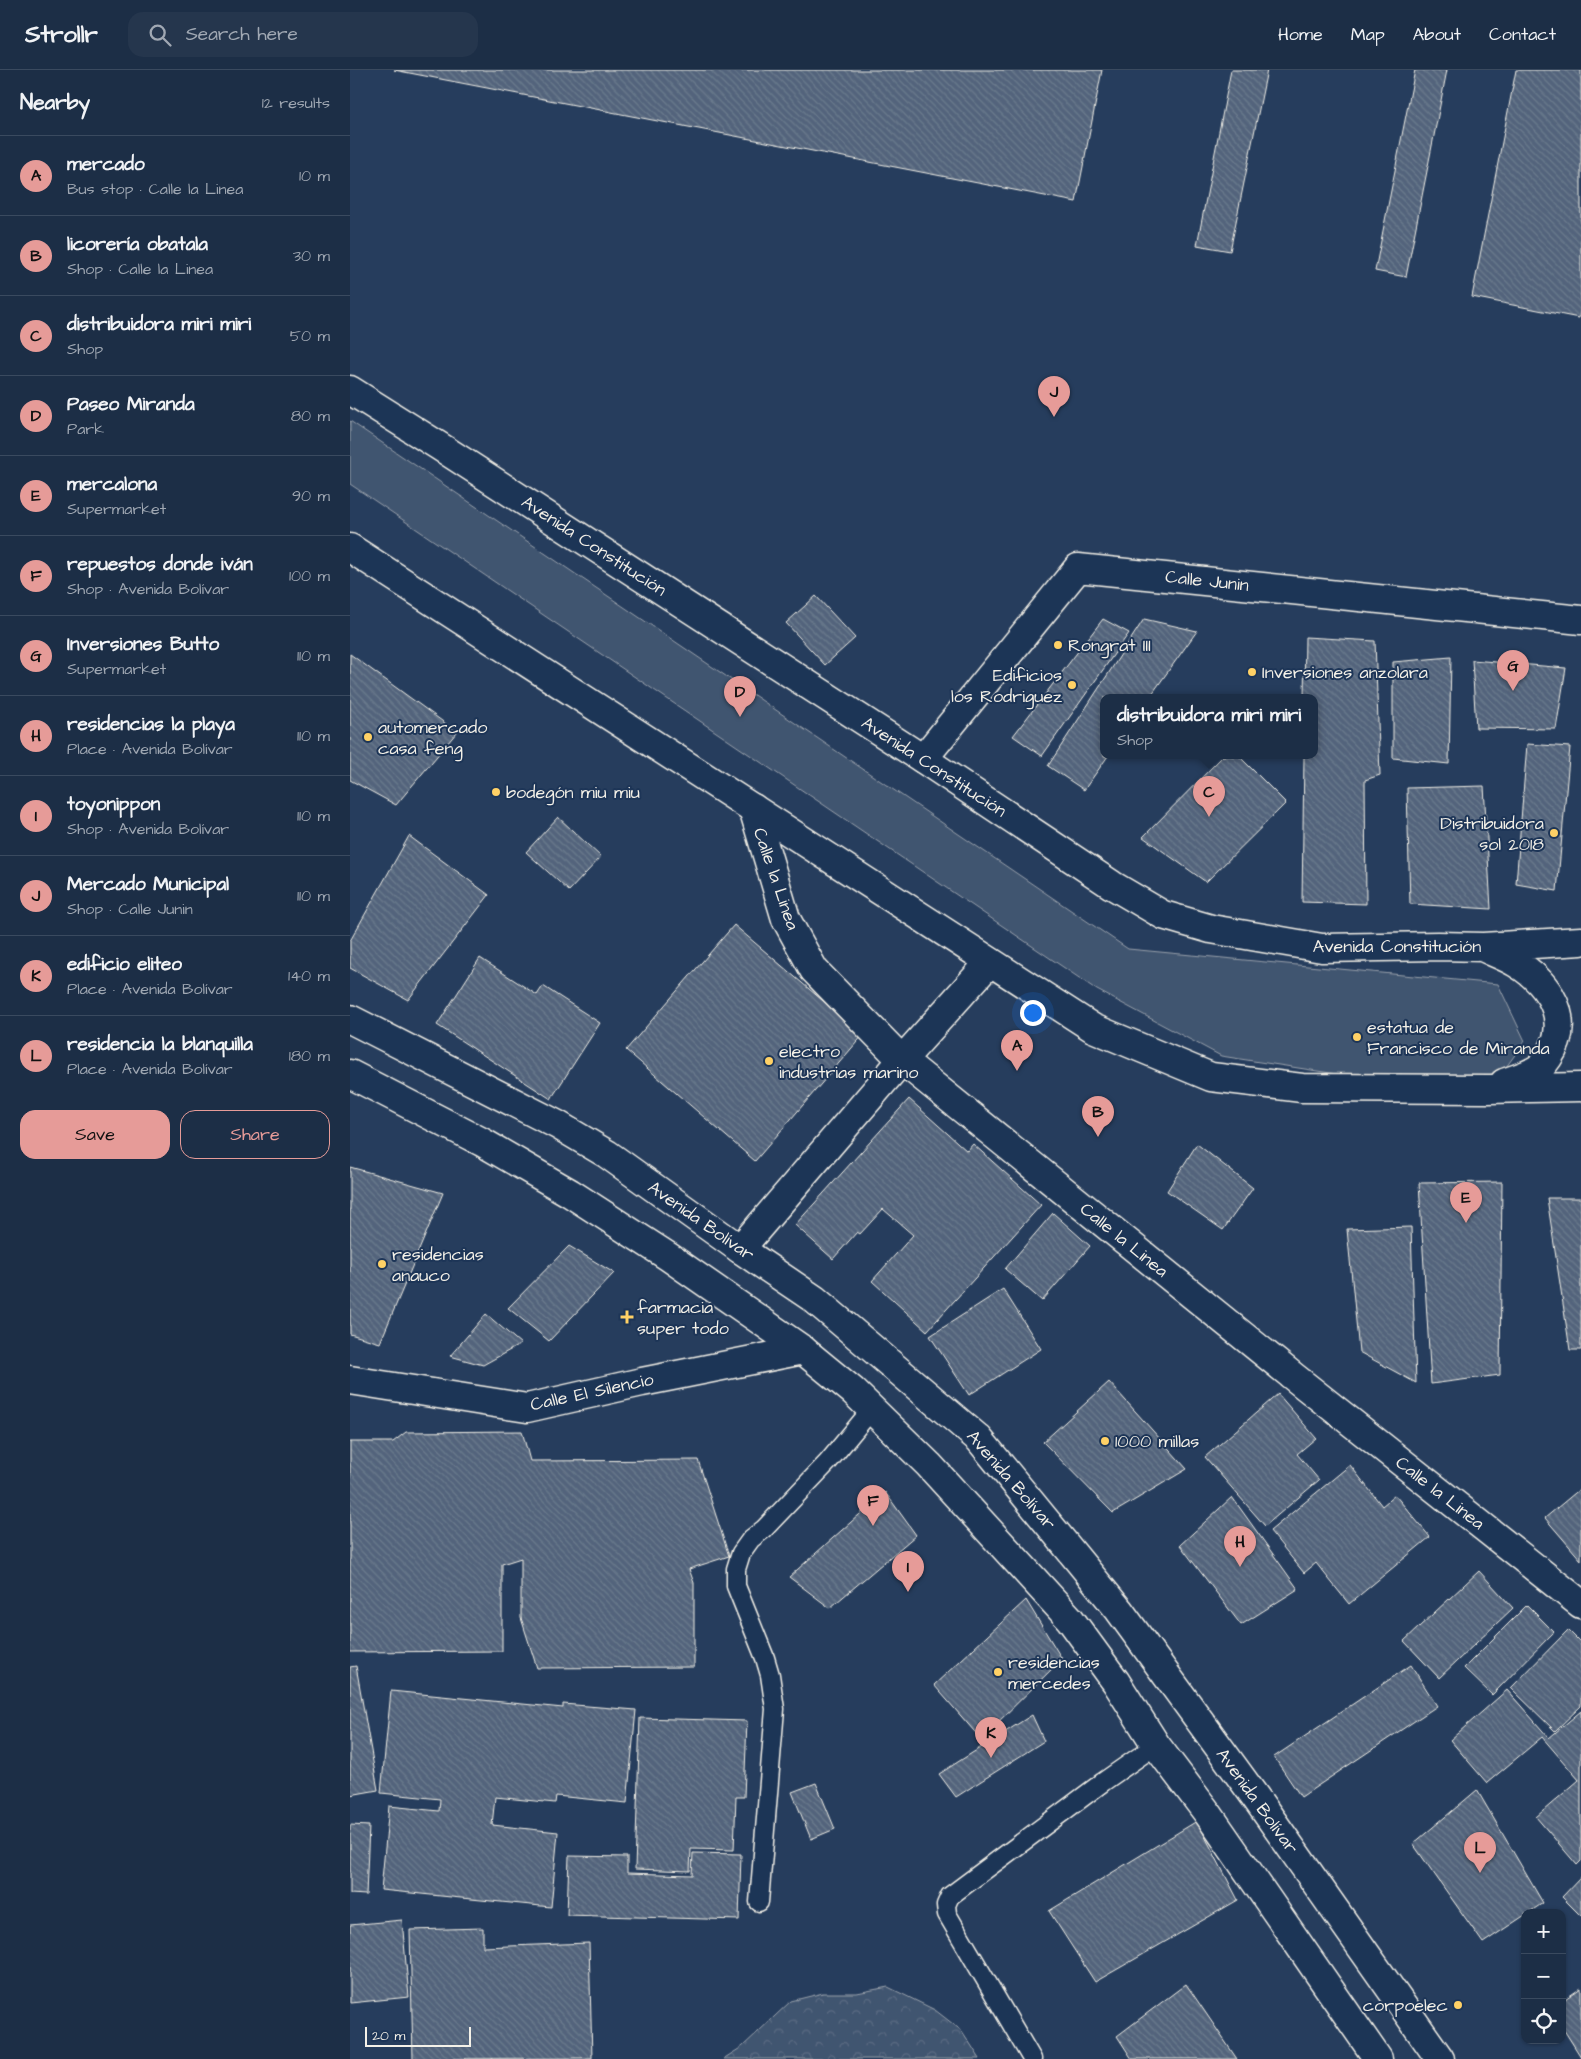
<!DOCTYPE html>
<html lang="en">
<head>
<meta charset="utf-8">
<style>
  :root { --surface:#1c2e46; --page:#25364d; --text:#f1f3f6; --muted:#a0a8b3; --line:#3a4a5f; --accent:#e69b98 }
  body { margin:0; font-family:"Architects Daughter",sans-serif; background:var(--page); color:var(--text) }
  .controls { position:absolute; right:15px; bottom:15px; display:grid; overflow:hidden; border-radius:10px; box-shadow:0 1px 4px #0004 }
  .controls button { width:45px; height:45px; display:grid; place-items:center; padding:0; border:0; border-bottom:1px solid var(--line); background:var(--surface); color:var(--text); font:25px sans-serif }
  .scale { position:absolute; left:15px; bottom:12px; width:106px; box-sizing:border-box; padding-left:5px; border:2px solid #f4f1e8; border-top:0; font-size:14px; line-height:18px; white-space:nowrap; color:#f4f1e8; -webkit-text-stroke:4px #1d3557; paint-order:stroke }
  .you { position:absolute; left:682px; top:942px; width:18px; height:18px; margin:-12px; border:4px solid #fff; border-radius:50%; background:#1a73e8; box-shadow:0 0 0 8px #1a73e833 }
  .badge { display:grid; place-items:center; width:32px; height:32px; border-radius:50%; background:var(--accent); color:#111; font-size:16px; font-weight:700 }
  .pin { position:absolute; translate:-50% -41px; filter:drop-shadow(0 1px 2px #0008) }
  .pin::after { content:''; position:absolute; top:26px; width:18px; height:15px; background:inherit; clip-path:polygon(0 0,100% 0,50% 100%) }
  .popup { position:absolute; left:750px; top:624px; width:218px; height:65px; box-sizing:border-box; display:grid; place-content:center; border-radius:10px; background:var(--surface); filter:drop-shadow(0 1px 4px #0005); font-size:16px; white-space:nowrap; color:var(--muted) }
  .popup b { font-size:19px; color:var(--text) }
  .popup::after { content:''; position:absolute; left:50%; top:100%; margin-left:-10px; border:10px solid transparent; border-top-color:var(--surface) }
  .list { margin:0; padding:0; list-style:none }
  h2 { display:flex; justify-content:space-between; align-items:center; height:65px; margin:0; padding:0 20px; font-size:21px }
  h2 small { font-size:16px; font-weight:400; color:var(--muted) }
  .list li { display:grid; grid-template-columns:32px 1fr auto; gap:15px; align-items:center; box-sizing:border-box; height:80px; padding:0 20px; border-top:1px solid var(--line) }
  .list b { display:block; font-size:19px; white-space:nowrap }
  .list p { margin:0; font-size:16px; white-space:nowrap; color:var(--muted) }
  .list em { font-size:16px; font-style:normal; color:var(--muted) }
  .actions { display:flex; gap:10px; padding:15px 20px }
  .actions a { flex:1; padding:11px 0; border:1px solid var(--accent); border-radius:15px; text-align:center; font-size:18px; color:var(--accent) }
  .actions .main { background:var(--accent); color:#111 }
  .icon { flex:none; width:28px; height:28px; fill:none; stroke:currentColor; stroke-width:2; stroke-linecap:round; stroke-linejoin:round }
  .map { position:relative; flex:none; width:1231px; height:1989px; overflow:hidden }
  header { display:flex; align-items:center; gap:30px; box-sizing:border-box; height:70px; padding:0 25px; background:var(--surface); border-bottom:1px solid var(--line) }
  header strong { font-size:24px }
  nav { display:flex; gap:28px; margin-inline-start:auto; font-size:18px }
  .search { width:350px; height:45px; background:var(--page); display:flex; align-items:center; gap:12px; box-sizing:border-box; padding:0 18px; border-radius:15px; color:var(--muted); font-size:19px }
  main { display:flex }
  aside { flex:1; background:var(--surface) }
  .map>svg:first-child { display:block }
  .forest { fill:url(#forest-crowns); stroke:#9aa2ac }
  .park { fill:#40546f; stroke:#9aa2ac }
  .building { fill:url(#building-back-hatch); stroke:#f4f1e8 }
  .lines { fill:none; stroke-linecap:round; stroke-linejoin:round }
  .lane-casing { stroke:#f4f1e8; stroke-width:21 }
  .street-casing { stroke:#f4f1e8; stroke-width:31 }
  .secondary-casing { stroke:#f4f1e8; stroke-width:31 }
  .lane { stroke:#1d3557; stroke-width:18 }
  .street { stroke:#1d3557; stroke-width:28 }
  .secondary { stroke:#1d3557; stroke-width:28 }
  .poi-dot { fill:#ffd166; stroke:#1d3557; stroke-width:2 }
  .labels { text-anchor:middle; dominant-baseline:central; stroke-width:4; stroke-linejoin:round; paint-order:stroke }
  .street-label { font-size:18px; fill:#f4f1e8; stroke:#1d3557 }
  .poi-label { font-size:18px; fill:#f4f1e8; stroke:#1d3557; text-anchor:start }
</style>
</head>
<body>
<header>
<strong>Strollr</strong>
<div class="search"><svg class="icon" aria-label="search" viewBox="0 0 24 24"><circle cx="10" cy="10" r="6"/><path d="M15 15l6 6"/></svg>Search here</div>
<nav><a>Home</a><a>Map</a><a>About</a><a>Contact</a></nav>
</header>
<main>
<aside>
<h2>Nearby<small>12 results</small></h2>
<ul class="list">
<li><span class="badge">A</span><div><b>mercado</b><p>Bus stop · Calle la Linea</p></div><em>10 m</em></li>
<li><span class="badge">B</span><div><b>licorería obatala</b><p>Shop · Calle la Linea</p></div><em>30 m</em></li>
<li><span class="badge">C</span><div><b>distribuidora miri miri</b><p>Shop</p></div><em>50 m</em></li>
<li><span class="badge">D</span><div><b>Paseo Miranda</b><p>Park</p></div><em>80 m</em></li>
<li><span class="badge">E</span><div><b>mercalona</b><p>Supermarket</p></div><em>90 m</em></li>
<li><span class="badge">F</span><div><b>repuestos donde iván</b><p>Shop · Avenida Bolívar</p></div><em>100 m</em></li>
<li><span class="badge">G</span><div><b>Inversiones Butto</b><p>Supermarket</p></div><em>110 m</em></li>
<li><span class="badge">H</span><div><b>residencias la playa</b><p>Place · Avenida Bolívar</p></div><em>110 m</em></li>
<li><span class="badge">I</span><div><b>toyonippon</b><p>Shop · Avenida Bolívar</p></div><em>110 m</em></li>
<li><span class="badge">J</span><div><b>Mercado Municipal</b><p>Shop · Calle Junin</p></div><em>110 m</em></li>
<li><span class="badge">K</span><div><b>edificio eliteo</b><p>Place · Avenida Bolívar</p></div><em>140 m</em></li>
<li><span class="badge">L</span><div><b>residencia la blanquilla</b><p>Place · Avenida Bolívar</p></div><em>180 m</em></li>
</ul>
<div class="actions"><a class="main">Save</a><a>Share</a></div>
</aside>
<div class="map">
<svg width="1231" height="1989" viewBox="0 0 1231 1989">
  <defs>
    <pattern id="forest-crowns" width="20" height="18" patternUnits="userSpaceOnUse" patternTransform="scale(1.25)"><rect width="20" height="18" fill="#40546f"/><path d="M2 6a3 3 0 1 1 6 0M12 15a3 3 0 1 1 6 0" fill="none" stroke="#5c6d84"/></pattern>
    <pattern id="building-back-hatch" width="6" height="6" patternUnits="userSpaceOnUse" patternTransform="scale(1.25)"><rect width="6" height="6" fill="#52647b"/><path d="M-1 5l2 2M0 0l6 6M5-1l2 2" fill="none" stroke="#6c7b8e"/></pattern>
  </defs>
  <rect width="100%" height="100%" fill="#263d5d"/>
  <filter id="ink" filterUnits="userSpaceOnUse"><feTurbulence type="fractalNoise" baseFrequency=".02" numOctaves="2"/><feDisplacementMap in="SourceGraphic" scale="10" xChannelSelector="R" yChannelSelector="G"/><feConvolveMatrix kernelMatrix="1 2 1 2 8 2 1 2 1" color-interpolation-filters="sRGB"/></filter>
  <g filter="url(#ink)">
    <path class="forest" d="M538,1917l47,23 27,21 18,28h-257l19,-12 49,-46 32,-8h34z"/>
    <path class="park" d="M0,351l778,528 370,35 27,57 -24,33 -132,5 -148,-23 -124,-66 -747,-506z"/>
    <path class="building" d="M44,0h708l-26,132z
      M881,0h36l-37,181 -33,-6z
      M1065,0h32l-41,207 -31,-6z
      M1166,0h65v237l-2,11 -107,-21z
      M466,526l39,42 -30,27 -39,-42z
      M753,549l26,14 -87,123 -29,-20z
      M794,549l53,12 -48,67h-45v58h4l-24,34 -36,-24z
      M955,567l70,4 5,134 -15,5 1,124 -64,-2 2,-146h10v-58h-10z
      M0,584l107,78 -61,73 -46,-25z
      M1101,587l-2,107 -56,-6v-96z
      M1122,590l94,8 -10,61 -80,-1z
      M1177,674l43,3 -13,144 -41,-7z
      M873,686h16l47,47 -80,79 -63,-45z
      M1134,716l7,123 -81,-5 -3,-116z
      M208,747l43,40 -32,34 -43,-39z
      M59,766l80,59 -81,105 -58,-32v-27z
      M384,855l129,110 -108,126 -129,-111z
      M130,888l57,37 6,-9 57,37 -49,76 -114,-74z
      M559,1029l58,52 6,-7 68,61 -114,126 -55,-50 41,-46 -30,-26 -23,25 -3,-2 -24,27 -38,-34z
      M847,1074l56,44 -30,42 -56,-39z
      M0,1097l93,26 -63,150 -30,-9z
      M1152,1112l-2,193 -69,9 -12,-201z
      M1197,1128h34v152h-11z
      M703,1143l37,33 -48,55 -37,-32z
      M1061,1157l5,156 -57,-31 -12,-123z
      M219,1176l45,27 -65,68 -41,-33z
      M653,1219l38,60 -72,46 -39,-59z
      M136,1244l35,30 -38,21 -33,-9z
      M759,1312l78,87 -74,44 -70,-71z
      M928,1324l38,44 -19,16 22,26 -54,46 -60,-69z
      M172,1361l8,30 168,-1 31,96 -40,13 5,14v84l-157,1 -16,-50v-60l-19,6v87l-152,1v-210h43l13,-10z
      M1000,1395l32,41 13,-11 35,42 -81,67 -33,-41 -12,10 -34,-42z
      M1231,1418v72l-36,-42z
      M535,1422l31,43 -86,73 -41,-31z
      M882,1427l66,92 -57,36 -61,-80z
      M1129,1501l34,37 -74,70 -35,-37z
      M676,1530l36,59 -81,80 -47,-54z
      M1177,1535l27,27 -62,63 -28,-27z
      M1218,1560l13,13v63l-26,25 -44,-43z
      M1061,1595l26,41 -136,91 -27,-40z
      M6,1596l22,124 -28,5v-128z
      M1157,1620l42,48 32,-27v150l-4,4 -41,-48 43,-37 -37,-43 -55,46 -37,-43z
      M41,1621l172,17v-4l73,6 -9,93 -71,-7 -1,7 -60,-6 -3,28 66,7 -7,75 -170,-17 8,-84 50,5 1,-12 -59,-6z
      M682,1645l12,26 -88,56 -17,-23z
      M290,1648l107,3 -3,76h-8l-2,53 -43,-1 -1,22 -55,-2z
      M466,1713l19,46 -24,10 -19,-47z
      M1127,1720l66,113 -15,10h-3v2l-42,28 -70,-99z
      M847,1751l41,79 -143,82 -46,-71z
      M0,1755l19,1 -3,69 -16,-1z
      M343,1783l48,1 -2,66 -172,-5 2,-59 58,1v16l65,2z
      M1231,1807v39l-19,-19z
      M52,1850l7,77 -59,6v-78z
      M133,1858v19l106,-4 3,115 -179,1 -3,-129z
      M836,1914l51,75h-105l-15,-23z
      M1231,1918v69l-19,-30v-26z"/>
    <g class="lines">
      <defs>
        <path id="lane" d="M409,1832l16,-193 -5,-34 -5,-17 -29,-72v-17l5,-16 10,-14 13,-10 64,-67 44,-53
          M682,1989l-85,-145 -1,-9 4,-9 153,-114 53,-37"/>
        <path id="street" d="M573,689l155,-191 503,52
          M403,738l33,111 28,51 88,90 392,317 287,227
          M390,1179l162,-189 88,-98
          M0,1310l177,28 115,-26 161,-32"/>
        <path id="secondary" d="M0,320l89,56 484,313 189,126 51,30 48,14 111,19 116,-2 45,1 98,-6
          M0,478l743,480 118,49 91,11 187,1 92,-2
          M1134,878c11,5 22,9 32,15 27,16 51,46 40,79 -3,9 -11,23 -20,28 -9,6 -22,9 -32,13
          M0,949l208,106 49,29 133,95 74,50 165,140 140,171 137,188 184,261
          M0,1004l132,68 88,51 99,64 134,93 50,41 76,74 141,154 46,63 40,63 53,70 169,244"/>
      </defs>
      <use href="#lane" class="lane-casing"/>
      <use href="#street" class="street-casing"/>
      <use href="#secondary" class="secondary-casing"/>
      <use href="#lane" class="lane"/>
      <use href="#street" class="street"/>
      <use href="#secondary" class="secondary"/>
    </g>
  </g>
  <g class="poi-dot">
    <circle cx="708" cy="575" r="5"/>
    <circle cx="902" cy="602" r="5"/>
    <circle cx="722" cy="615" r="5"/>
    <circle cx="18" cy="667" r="5"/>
    <circle cx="146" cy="722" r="5"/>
    <circle cx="1204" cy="763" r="5"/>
    <circle cx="1007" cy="967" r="5"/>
    <circle cx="419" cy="991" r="5"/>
    <circle cx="32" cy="1194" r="5"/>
    <path d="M274.5 1239.5h5v5h5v5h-5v5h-5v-5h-5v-5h5z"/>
    <circle cx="755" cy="1371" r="5"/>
    <circle cx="648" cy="1602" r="5"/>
    <circle cx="1108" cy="1935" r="5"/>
  </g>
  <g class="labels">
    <g class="street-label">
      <text transform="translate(244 476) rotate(33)">Avenida Constitución</text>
      <text transform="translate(857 511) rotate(6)">Calle Junin</text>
      <text transform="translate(584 697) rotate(33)">Avenida Constitución</text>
      <text transform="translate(426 809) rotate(71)">Calle la Linea</text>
      <text x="1047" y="876">Avenida Constitución</text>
      <text transform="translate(351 1151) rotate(35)">Avenida Bolívar</text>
      <text transform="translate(774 1170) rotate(39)">Calle la Linea</text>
      <text transform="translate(242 1322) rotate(-12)">Calle El Silencio</text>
      <text transform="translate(661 1410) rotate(49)">Avenida Bolívar</text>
      <text transform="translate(1090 1423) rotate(38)">Calle la Linea</text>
      <text transform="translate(907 1731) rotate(54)">Avenida Bolívar</text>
    </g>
    <g class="poi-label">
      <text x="718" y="575">Rongrat III</text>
      <text x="912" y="602">Inversiones anzolara</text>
      <text x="712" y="605" text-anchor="end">Edificios<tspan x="712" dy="21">los Rodriguez</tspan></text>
      <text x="28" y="657">automercado<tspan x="28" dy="21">casa feng</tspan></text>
      <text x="156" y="722">bodegón miu miu</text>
      <text x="1194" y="753" text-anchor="end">Distribuidora<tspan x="1194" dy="21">sol 2018</tspan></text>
      <text x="1017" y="957">estatua de<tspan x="1017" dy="21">Francisco de Miranda</tspan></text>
      <text x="429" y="981">electro<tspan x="429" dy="21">industrias marino</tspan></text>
      <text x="42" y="1184">residencias<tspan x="42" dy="21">anauco</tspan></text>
      <text x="287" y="1237">farmacia<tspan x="287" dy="21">super todo</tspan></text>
      <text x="765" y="1371">1000 millas</text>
      <text x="658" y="1592">residencias<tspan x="658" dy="21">mercedes</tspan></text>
      <text x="1098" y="1935" text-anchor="end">corpoelec</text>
    </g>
  </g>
</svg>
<div class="controls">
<button>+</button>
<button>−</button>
<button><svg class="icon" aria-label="locate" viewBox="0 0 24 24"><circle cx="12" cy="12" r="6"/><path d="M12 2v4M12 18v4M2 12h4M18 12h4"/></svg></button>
</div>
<div class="scale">20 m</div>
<div class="you"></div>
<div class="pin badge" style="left:667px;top:1001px">A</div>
<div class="pin badge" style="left:748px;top:1067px">B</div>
<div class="pin badge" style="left:859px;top:747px">C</div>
<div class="popup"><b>distribuidora miri miri</b>Shop</div>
<div class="pin badge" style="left:390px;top:647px">D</div>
<div class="pin badge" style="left:1116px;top:1153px">E</div>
<div class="pin badge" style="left:523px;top:1456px">F</div>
<div class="pin badge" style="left:1163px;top:621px">G</div>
<div class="pin badge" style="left:890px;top:1497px">H</div>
<div class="pin badge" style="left:558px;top:1522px">I</div>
<div class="pin badge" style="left:704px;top:347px">J</div>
<div class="pin badge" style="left:641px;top:1688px">K</div>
<div class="pin badge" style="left:1130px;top:1803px">L</div>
</div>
</main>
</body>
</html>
